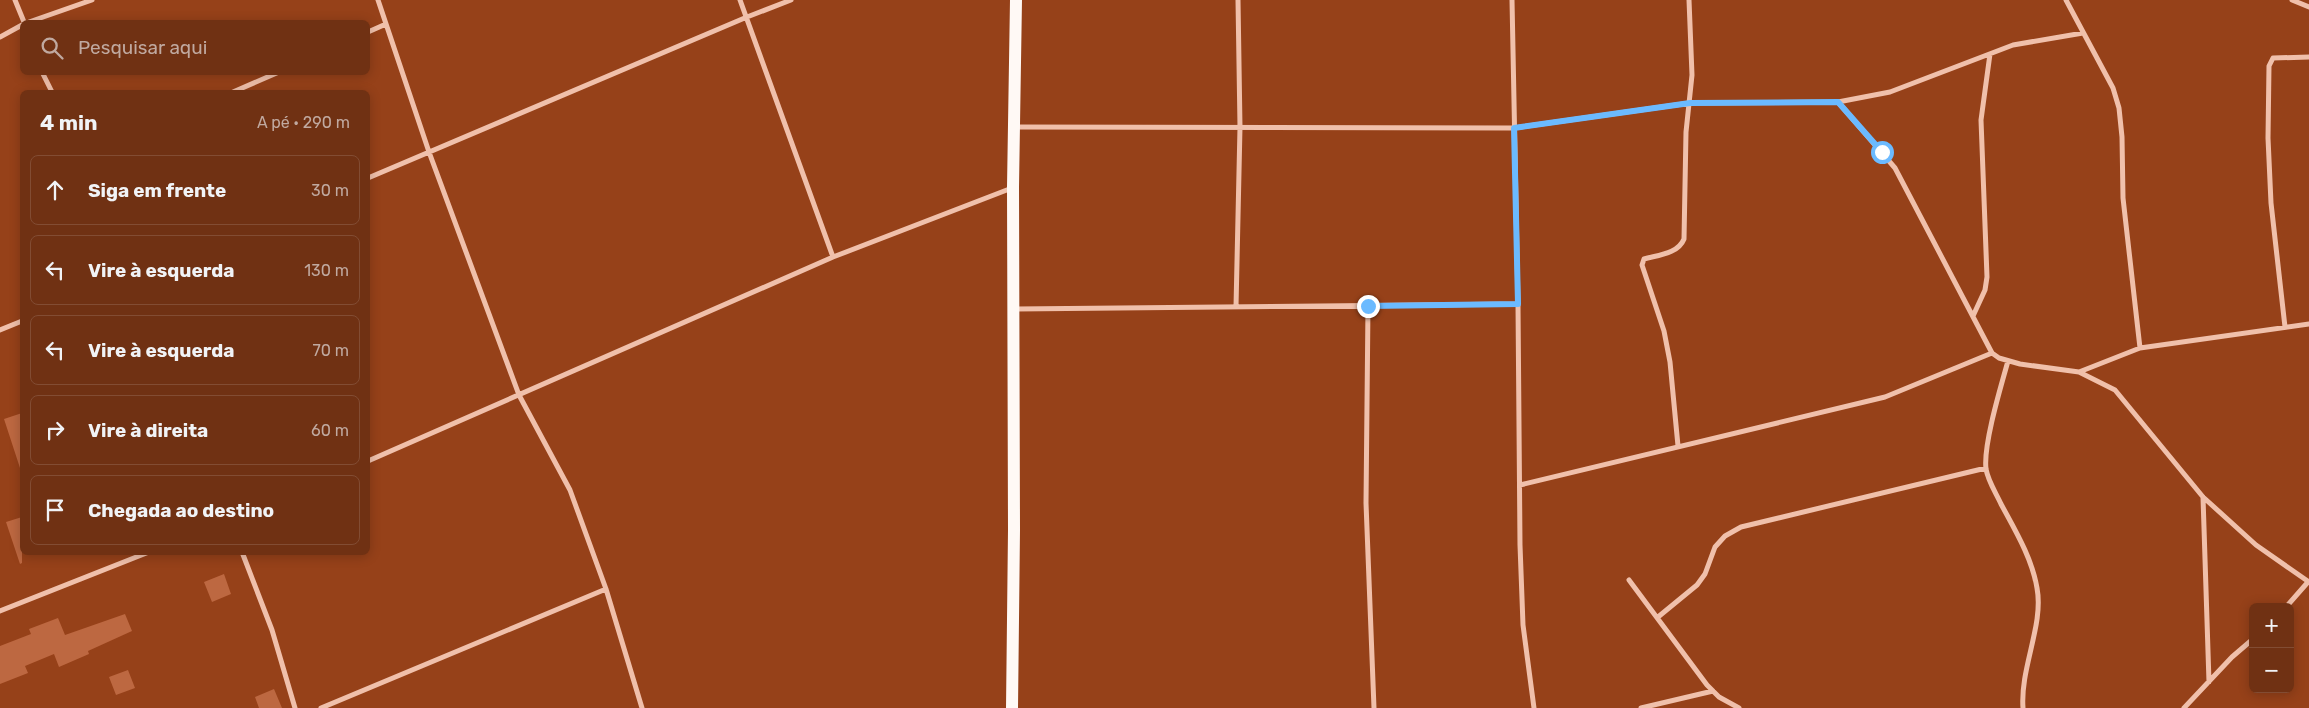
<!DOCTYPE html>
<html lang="pt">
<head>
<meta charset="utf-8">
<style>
  :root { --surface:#703113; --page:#783d21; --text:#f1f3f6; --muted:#c0a9a0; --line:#824c33 }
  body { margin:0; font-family:Rubik,sans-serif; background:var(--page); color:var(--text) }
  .controls { position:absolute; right:15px; bottom:15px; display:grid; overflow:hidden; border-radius:8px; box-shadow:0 2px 12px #0003 }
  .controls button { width:45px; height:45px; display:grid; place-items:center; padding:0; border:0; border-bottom:1px solid var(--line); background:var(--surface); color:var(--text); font:25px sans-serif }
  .stop { position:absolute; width:15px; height:15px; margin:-11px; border:4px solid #6bbaff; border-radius:50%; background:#fff }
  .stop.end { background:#6bbaff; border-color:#fff; box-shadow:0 1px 5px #0008 }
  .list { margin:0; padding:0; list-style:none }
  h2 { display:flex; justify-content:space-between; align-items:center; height:65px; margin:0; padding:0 20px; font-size:21px }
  h2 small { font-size:16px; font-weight:400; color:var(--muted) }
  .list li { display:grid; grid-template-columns:32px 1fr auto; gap:15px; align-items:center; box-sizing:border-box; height:70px; margin:0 10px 10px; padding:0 10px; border:1px solid var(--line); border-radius:8px }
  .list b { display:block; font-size:19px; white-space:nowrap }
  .list em { font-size:16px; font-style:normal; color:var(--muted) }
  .icon { flex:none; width:28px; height:28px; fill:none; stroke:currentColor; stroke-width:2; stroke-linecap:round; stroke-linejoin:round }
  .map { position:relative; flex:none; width:2309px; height:708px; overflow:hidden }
  .search { position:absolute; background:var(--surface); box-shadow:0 2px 12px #0003; left:20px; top:20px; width:350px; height:55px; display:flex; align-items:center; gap:12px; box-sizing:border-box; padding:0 18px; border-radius:8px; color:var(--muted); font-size:19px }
  .panel { position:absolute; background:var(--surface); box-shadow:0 2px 12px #0003; left:20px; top:90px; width:350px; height:465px; border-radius:8px }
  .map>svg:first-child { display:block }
  .building { fill:#bd6841 }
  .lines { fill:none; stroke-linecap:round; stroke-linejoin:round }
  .street { stroke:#f0c0ab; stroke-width:5 }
  .primary { stroke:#fff9f5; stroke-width:12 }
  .route { stroke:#6bbaff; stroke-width:6 }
</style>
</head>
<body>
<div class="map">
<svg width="2309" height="708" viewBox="0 0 2309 708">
  <rect width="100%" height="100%" fill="#964119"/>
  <path class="building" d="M22,413v55h-2l-16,-49z
    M22,517v46l-2,1 -14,-42z
    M224,574l7,20 -19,8 -8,-20z
    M125,614l7,17 -44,20 1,3 -30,13 -5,-13 -29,12 3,7 -28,11v-38l31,-12 -2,-5 29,-11 7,17z
    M128,670l7,18 -19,7 -7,-18z
    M274,689l8,19h-23l-4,-11z"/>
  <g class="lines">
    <path class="street" d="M15,0l9,22
      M378,0l51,152 90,243 51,95 36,99 36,119
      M740,0l93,257
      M1512,0l6,304 2,241 3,80 11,83
      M2066,0l47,88 6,20 3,29 1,61 17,150
      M2292,0l17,7
      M29,22l63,-22
      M368,32l18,-8
      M0,37l22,-12
      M42,72l10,20
      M233,92l46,-20
      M1838,102l57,66 97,185 7,5 21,6 59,8 36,18 88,107 53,48 53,37
      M1015,127l499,1 176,-25 148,-1 52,-10 123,-47 70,-12
      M368,178l379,-161 44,-17
      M1368,306l-2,197 8,205
      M1236,307l4,-180 -2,-127
      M1015,309l503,-5
      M1973,316l12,-26 2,-13 -6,-157 9,-66
      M2285,327l-14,-124 -3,-65 1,-72 4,-8 36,-1
      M0,330l22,-9
      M2008,361c-7,25 -25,84 -22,108 2,12 10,24 15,35 14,26 31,54 36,84 7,37 -17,80 -14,120
      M2079,372l61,-24 169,-24
      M1678,446l-8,-84 -6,-31 -22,-66 2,-6c14,-4 34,-5 40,-20l2,-107 6,-57 -3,-75
      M368,461l465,-204 179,-69
      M1520,485l365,-88 107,-44
      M2203,497l6,185
      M242,552l30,78 23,78
      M1629,580l78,105 12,12 20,11
      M2286,607l22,-25
      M0,611l149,-59
      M1658,617l39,-32 8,-11 10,-27 10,-11 16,-9 245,-59
      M321,708l285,-119
      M1641,708l72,-17
      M2184,708l48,-51 21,-18"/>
    <path class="primary" d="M1012,708l2,-178 -1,-343 3,-187"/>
  </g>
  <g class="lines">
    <path class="route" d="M1368,306l150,-2 -4,-176 176,-25 148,-1 44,50"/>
  </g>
</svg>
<div class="controls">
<button>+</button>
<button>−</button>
</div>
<div class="stop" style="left:1882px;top:152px"></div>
<div class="stop end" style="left:1368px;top:306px"></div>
<div class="search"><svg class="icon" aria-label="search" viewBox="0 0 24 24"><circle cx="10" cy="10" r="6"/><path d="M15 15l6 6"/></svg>Pesquisar aqui</div>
<section class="panel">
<h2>4 min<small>A pé · 290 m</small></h2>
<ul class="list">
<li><svg class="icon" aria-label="ahead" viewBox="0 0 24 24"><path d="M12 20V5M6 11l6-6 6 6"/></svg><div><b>Siga em frente</b></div><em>30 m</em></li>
<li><svg class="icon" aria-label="left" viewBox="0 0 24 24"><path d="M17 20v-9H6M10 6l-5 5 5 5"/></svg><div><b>Vire à esquerda</b></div><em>130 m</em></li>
<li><svg class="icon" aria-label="left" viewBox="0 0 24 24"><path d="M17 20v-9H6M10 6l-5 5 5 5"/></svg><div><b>Vire à esquerda</b></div><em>70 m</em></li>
<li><svg class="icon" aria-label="right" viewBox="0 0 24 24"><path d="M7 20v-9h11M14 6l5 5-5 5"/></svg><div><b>Vire à direita</b></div><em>60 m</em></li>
<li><svg class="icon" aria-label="arrive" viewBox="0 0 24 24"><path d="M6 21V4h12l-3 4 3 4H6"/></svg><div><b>Chegada ao destino</b></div></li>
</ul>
</section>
</div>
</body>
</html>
